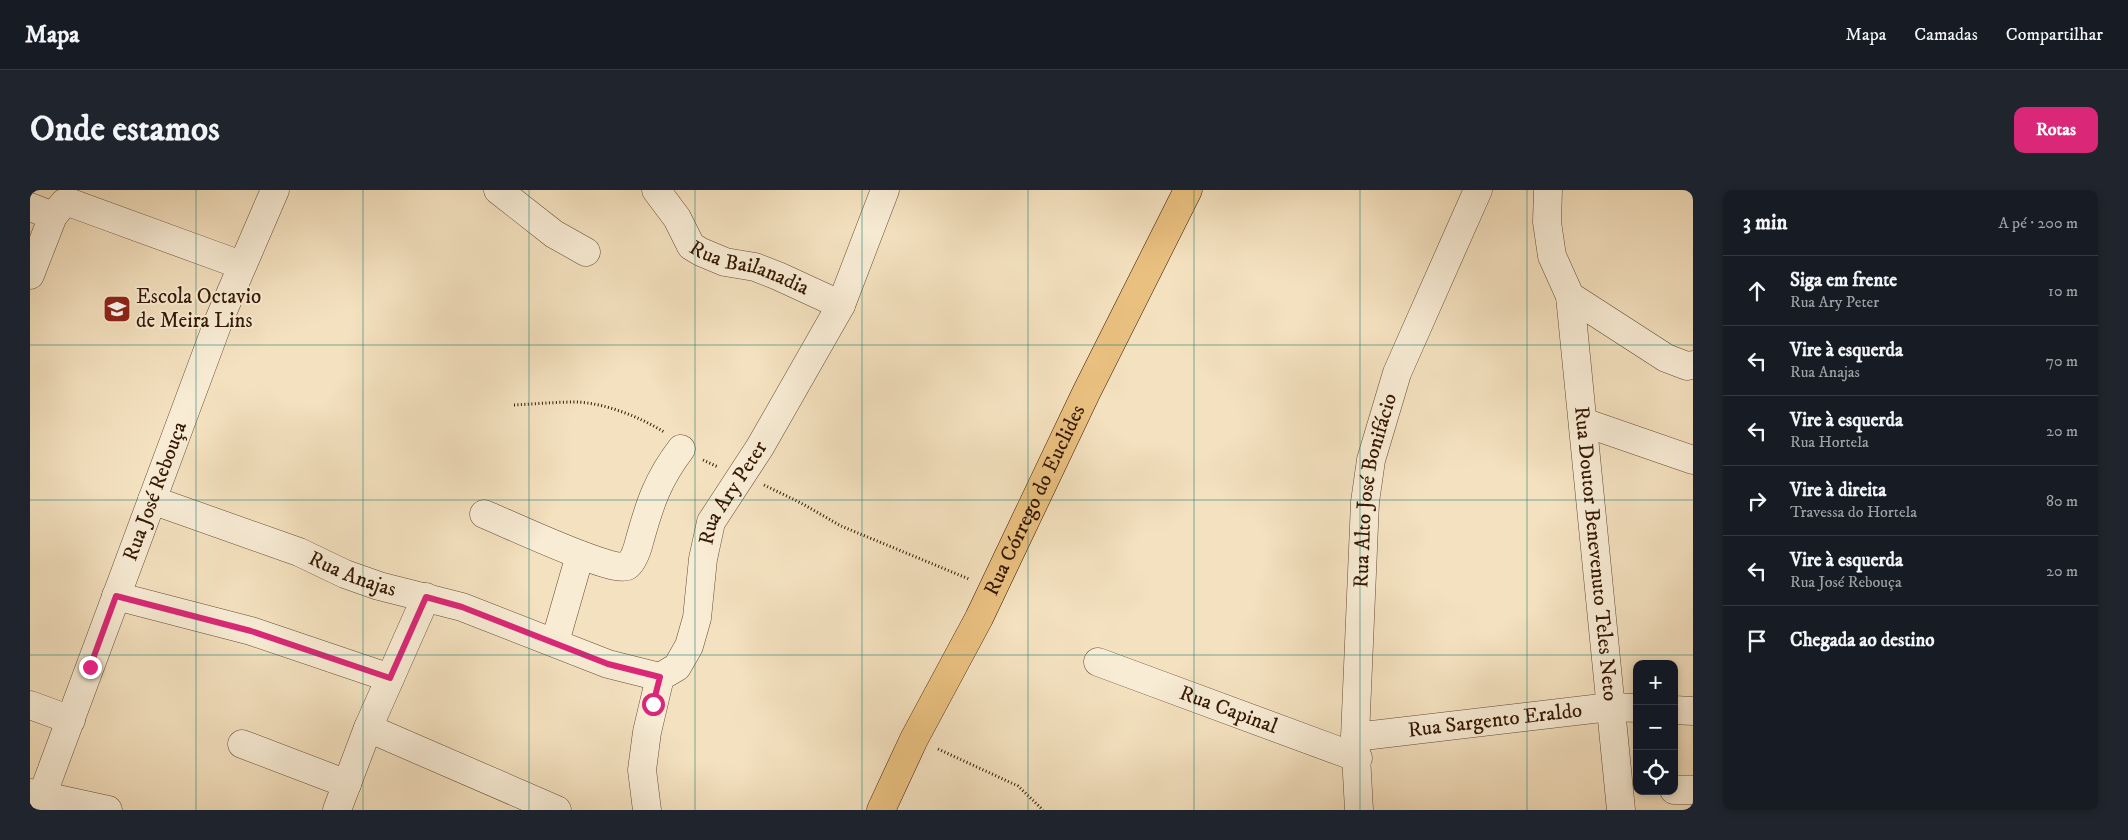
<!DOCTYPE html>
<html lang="pt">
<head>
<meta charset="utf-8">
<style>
  :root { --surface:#171b24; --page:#20242c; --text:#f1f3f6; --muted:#9ea1a6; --line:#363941; --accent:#db2777 }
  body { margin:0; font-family:"IM FELL DW Pica",serif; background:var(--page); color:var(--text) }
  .controls { position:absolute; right:15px; bottom:15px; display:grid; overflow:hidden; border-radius:10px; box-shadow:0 2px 8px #0003 }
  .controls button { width:45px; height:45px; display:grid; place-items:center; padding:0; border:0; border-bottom:1px solid var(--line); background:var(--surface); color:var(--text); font:25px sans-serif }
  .stop { position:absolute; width:15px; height:15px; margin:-11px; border:4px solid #db2777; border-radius:50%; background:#fff }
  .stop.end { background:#db2777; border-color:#fff; box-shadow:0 1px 5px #0008 }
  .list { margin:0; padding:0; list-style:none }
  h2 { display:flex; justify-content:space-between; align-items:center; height:65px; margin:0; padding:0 20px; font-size:21px }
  h2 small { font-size:16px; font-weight:400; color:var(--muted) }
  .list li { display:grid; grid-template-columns:32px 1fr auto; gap:15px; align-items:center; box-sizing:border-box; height:70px; padding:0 20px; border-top:1px solid var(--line) }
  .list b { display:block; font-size:19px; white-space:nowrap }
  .list p { margin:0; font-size:16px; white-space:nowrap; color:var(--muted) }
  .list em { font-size:16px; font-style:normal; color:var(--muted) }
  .icon { flex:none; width:28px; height:28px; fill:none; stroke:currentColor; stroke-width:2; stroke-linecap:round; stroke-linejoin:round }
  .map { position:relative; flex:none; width:1663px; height:620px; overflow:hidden; border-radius:10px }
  header { display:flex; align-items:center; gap:30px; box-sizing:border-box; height:70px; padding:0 25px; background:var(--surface); border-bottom:1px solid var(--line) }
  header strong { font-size:24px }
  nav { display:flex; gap:28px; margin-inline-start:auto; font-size:18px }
  .intro { display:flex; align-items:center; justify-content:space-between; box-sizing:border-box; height:120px; padding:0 30px }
  h1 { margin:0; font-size:35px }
  .button { padding:12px 22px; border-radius:10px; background:var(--accent); color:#fff; font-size:18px; font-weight:700 }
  main { display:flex; gap:30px; padding:0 30px }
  aside { flex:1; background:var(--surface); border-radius:10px; box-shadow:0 2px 8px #0003 }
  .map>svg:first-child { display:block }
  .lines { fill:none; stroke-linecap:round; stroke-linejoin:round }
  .minor-casing { stroke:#654a33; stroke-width:29 }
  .major-casing { stroke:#351804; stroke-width:29 }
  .path { stroke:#351804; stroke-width:3; stroke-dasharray:1 2.5; stroke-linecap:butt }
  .minor { stroke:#f8ecd5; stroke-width:28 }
  .major { stroke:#eac080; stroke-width:28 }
  .route { stroke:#db2777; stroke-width:6 }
  .grid { fill:none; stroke:#0f766e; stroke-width:1; stroke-opacity:0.55 }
  .labels { text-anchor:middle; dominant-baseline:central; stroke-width:4; stroke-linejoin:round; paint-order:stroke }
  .street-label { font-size:21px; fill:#351804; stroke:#f8ecd5 }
  .poi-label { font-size:21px; fill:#351804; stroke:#f8ecd5; text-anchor:start }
</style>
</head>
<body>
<header>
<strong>Mapa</strong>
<nav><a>Mapa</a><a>Camadas</a><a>Compartilhar</a></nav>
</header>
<div class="intro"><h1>Onde estamos</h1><a class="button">Rotas</a></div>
<main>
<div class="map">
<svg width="1663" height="620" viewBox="0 0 1663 620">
  <rect width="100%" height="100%" fill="#f4e1bf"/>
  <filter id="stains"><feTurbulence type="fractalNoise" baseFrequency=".004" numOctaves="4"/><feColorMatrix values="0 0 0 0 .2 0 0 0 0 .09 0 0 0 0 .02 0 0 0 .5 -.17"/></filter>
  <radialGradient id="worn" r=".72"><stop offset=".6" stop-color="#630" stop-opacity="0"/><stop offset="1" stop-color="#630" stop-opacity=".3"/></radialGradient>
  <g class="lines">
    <defs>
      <g id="minor">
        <path d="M468,0l56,44 32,18"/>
        <path id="s1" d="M626,0l21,28 14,28 10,6 24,10 30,5 23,9 63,29"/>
        <path d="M1518,0l-1,32 5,34 18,40 96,62 21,8 6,-1"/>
        <path d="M0,17l23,9 11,-13h7l170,62"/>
        <path d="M0,85l23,-59"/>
        <path id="s2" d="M1540,106l51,514"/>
        <path d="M1553,232l110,38"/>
        <path id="s3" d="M122,310l147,52 46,22 34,12 83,21 146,57 52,13"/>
        <path d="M454,324c20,8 130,60 143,52 7,-5 11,-19 13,-27 10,-36 18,-60 41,-90"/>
        <path d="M86,406l135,35 139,47"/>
        <path d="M525,452l25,-87"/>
        <path id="s4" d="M1068,472l260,96"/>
        <path d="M0,515l41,15"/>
        <path d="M1644,520l19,1"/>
        <path d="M338,538l189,82"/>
        <path id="s5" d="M1325,547l255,-30 27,1"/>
        <path d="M212,554l105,40"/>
        <path d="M1644,600h19"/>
        <path d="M0,603l78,17"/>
        <path id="s6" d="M12,606l177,-476 56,-130"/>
        <path d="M307,620l31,-82 58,-131"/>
        <path id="s7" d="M617,620l-5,-40 5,-38 13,-55 17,-10 12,-21 8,-28 6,-59 8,-37 49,-75 81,-142 44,-115"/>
        <path id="s8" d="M1329,620l-4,-73 10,-235 6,-42 26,-87 81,-183"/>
      </g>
      <g id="major">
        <path id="s9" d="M851,620l33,-71 65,-121 107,-225 102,-203"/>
      </g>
    </defs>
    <use href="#minor" class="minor-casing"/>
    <use href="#major" class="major-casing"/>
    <path class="path" d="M484,215c20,-1 41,-3 62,-3 29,1 64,15 88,30
      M673,270l15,7
      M734,295l37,18 40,23 128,53
      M908,559l80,37 25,24"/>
    <use href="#minor" class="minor"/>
    <use href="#major" class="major"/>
  </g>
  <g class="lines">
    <path class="route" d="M60,477l26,-71 135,35 139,47 36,-81 36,10 146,57 52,13 -7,27"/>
  </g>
  <path class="grid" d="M166,0v620M333,0v620M499,0v620M665,0v620M832,0v620M998,0v620M1164,0v620M1330,0v620M1497,0v620M0,155h1663M0,310h1663M0,465h1663"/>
  <defs>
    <symbol id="school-square" viewBox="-11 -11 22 22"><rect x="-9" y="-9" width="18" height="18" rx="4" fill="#8f2418" stroke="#f8ecd5"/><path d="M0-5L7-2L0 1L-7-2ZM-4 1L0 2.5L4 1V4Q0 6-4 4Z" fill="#fff"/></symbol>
  </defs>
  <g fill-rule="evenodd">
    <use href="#school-square" x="71" y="103" width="32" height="32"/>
  </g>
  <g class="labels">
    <g class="street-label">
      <text stroke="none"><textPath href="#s1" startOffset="129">Rua Bailanadia</textPath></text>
      <text stroke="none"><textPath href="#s8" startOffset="321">Rua Alto José Bonifácio</textPath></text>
      <text stroke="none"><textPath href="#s6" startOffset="325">Rua José Rebouça</textPath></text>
      <text stroke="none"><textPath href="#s7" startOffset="341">Rua Ary Peter</textPath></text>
      <text stroke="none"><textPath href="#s9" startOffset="346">Rua Córrego do Euclides</textPath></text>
      <text stroke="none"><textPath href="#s2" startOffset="259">Rua Doutor Benevenuto Teles Neto</textPath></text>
      <text stroke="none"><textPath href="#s3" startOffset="214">Rua Anajas</textPath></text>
      <text stroke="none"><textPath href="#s4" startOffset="139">Rua Capinal</textPath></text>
      <text stroke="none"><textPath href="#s5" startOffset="141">Rua Sargento Eraldo</textPath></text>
    </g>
    <g class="poi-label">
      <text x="106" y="107">Escola Octavio<tspan x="106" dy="24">de Meira Lins</tspan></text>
    </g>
  </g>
  <rect width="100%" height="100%" filter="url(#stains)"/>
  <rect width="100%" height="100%" fill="url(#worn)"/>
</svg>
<div class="controls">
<button>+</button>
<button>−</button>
<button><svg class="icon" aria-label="locate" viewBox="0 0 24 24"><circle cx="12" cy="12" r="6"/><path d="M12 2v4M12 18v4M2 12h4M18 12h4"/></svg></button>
</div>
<div class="stop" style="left:623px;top:514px"></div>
<div class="stop end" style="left:60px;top:477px"></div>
</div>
<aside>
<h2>3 min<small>A pé · 200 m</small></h2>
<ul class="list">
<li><svg class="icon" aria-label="ahead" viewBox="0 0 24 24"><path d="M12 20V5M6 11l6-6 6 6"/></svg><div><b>Siga em frente</b><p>Rua Ary Peter</p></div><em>10 m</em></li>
<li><svg class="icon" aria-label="left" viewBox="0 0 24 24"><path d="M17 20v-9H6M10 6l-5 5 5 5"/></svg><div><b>Vire à esquerda</b><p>Rua Anajas</p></div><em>70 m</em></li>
<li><svg class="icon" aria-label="left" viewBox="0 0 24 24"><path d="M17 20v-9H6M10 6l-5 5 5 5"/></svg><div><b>Vire à esquerda</b><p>Rua Hortela</p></div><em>20 m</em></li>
<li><svg class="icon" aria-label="right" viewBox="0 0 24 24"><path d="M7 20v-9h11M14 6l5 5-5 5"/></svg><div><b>Vire à direita</b><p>Travessa do Hortela</p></div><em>80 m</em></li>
<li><svg class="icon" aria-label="left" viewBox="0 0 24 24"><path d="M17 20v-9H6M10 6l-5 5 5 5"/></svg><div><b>Vire à esquerda</b><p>Rua José Rebouça</p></div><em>20 m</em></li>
<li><svg class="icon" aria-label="arrive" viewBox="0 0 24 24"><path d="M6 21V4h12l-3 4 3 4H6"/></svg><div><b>Chegada ao destino</b></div></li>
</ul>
</aside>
</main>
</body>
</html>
